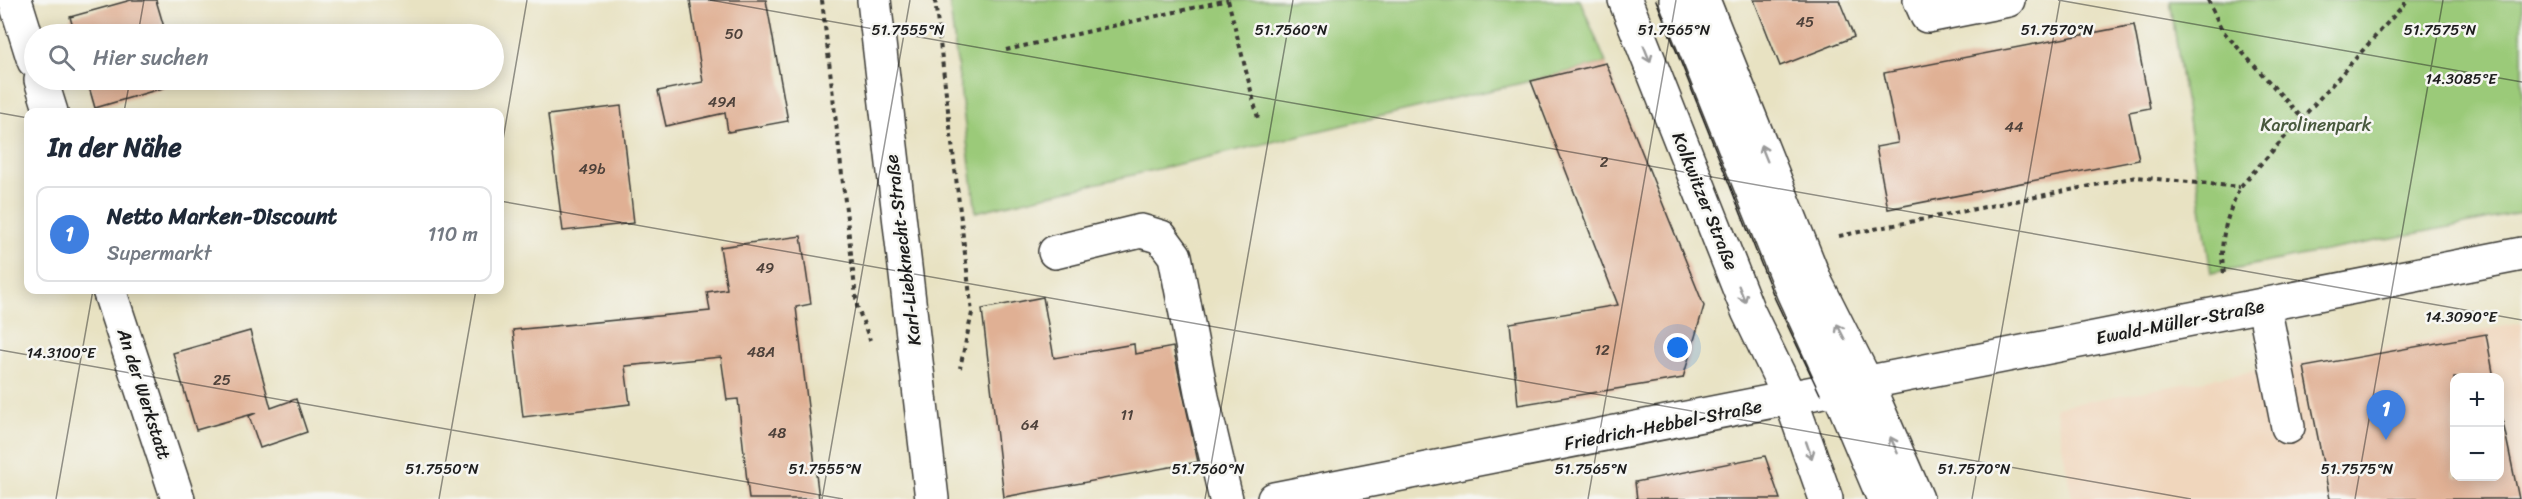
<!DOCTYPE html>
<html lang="de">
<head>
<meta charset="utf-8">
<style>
  :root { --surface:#fff; --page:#f2f2f3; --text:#1f2937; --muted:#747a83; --line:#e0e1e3; --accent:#0b8043 }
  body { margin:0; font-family:Sriracha,sans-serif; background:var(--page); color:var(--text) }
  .controls { position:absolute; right:18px; bottom:18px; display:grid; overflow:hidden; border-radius:12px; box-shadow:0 3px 15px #0003 }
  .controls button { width:54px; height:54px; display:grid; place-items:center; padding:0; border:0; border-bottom:2px solid var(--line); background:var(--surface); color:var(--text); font:30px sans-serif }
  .you { position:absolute; left:1678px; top:348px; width:21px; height:21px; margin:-15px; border:4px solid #fff; border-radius:50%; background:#1a73e8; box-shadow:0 0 0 9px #1a73e833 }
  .badge { display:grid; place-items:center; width:39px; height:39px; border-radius:50%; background:var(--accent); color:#fff; font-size:20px; font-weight:700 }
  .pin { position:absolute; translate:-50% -50px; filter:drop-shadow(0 2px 3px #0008) }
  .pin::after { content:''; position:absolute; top:32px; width:21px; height:18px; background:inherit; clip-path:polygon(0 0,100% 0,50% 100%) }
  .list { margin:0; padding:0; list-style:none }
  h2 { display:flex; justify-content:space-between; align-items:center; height:78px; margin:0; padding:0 24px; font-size:26px }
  h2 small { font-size:20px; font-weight:400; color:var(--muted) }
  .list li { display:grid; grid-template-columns:39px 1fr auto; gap:18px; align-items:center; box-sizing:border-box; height:96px; margin:0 12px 12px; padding:0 12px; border:2px solid var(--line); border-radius:12px }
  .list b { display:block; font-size:22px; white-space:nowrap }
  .list p { margin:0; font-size:20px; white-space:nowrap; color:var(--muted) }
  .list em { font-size:20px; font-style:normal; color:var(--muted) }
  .icon { flex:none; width:33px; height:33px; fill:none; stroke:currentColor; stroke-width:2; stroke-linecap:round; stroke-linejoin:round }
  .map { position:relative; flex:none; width:2522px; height:499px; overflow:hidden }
  .search { position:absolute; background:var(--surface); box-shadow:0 3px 15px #0003; left:24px; top:24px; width:480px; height:66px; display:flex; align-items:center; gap:15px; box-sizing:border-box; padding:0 21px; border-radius:33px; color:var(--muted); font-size:22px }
  .panel { position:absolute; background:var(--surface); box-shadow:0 3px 15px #0003; left:24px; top:108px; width:480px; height:186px; border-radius:12px }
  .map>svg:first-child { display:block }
  .built { fill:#f0d6bc; fill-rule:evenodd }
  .green { fill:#9bca79; stroke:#5c734a; stroke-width:1.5 }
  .building { fill:#e0b094 }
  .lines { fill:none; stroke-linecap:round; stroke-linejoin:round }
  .minor-casing { stroke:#3b3a35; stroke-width:36 }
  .major-casing { stroke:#3b3a35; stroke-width:36 }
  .path { stroke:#3b3a35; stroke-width:4; stroke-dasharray:4.5 4.5; stroke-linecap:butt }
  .minor { stroke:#fff; stroke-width:33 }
  .major { stroke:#fff; stroke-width:33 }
  .tram { stroke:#1c1c1c; stroke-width:1.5 }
  .oneway { stroke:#999 }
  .ticks { fill:none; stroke:#1c1c1c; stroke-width:1.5; stroke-opacity:0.45 }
  .labels { text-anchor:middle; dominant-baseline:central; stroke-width:5; stroke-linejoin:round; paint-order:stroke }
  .number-label { font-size:15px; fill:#4d413a }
  .park-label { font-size:18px; fill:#48593d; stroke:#f6f6f2 }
  .street-label { font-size:18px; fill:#1c1c1c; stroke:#f6f6f2 }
  .ticks-label { font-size:15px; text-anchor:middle; fill:#1c1c1c; stroke:#f6f6f2; stroke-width:5; stroke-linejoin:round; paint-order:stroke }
</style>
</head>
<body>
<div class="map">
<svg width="2522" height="499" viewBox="0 0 2522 499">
  <rect width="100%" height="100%" fill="#f6f6f2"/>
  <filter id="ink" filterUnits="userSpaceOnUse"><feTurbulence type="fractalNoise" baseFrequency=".0167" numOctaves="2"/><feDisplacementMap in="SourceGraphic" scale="12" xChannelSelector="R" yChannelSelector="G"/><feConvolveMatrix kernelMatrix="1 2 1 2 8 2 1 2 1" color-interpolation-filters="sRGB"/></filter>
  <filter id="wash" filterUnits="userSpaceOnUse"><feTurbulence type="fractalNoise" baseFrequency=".008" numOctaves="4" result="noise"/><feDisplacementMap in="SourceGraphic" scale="24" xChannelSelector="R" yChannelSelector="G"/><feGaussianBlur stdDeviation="1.35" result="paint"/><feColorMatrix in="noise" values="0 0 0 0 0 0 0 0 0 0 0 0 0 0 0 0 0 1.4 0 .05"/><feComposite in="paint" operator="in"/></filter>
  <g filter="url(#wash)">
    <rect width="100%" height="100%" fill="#e8e2c2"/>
    <path class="built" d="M2522,323v176h-450l-17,-92zM2454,378h46v98h-46z"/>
    <path class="green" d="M949,0h631l26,63 -630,149z
      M2170,0h352v213l-311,60z"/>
    <g id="blocks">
      <path class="building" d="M131,0h25l10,34h-91l-5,-17z
        M690,0h76l22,121 -60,11 -3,-19 -59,13 -8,-35 45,-9z
        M1754,0h85l15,37 -74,29z
        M2134,25l16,83 -21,4 10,48 -251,49 -12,-62 22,-4 -14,-70z
        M1606,63l98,243 -21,72 -165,27 -8,-82 108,-18 -87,-224z
        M87,80h92l1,3 -85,25z
        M621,106l13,117 -71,8 -15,-116z
        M801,236l10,68 -15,3 23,192h-70l-11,-100 -11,1 -6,-43 -96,9 5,38 -107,13 -10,-87 197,-19 -3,-19 20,-3 -7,-42z
        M1043,297l11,61 80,-14 1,10 38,-7 25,115 -194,35 -22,-188z
        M250,331l21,77 25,-9 11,33 -47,16 -11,-32 7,-3 -60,17 -23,-77z
        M2486,334l8,44h-40v99h45v-74l20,96h-189l-26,-132z
        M1765,456l15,43h-143l-2,-17z"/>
    </g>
  </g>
  <g filter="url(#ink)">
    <use href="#blocks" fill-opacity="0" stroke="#3b3a35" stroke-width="1.5"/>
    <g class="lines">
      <defs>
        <path id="minor" d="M15,0l19,61
          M1625,0l123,311 43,89 35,99
          M1676,0l117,292 45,98 46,109
          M1703,0l113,283 51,101 50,115
          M1920,0l7,16 81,-16
          M41,80l10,32
          M1055,252l86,-21 20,6 14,19 27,141 24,102
          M109,290l69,209
          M2264,306l24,121
          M1274,499c417,-79 833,-161 1248,-245"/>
        <path id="major" d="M874,0l58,499"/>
      </defs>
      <use href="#minor" class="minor-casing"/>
      <use href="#major" class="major-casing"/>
      <path class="path" d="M822,0l35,306 13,34
        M935,0l37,313 -12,55
        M1228,0l31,122
        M2208,0l14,30 80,88
        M1006,50l222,-50
        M1839,236l297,-59 104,10
        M2224,273c-6,-31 3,-58 16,-86l168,-187"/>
      <use href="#minor" class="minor"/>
      <use href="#major" class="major"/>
      <path class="tram" d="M1656,0l119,299 45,95"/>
    </g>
    <defs><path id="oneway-shaft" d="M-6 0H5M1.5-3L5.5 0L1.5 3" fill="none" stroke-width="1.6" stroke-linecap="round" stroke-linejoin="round" transform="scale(1.5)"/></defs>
    <g class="oneway">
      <use href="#oneway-shaft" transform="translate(1647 54) rotate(68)"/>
      <use href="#oneway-shaft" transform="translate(1764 153) rotate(-112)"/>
      <use href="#oneway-shaft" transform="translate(1742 294) rotate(68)"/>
      <use href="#oneway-shaft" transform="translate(1841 332) rotate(-117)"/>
      <use href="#oneway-shaft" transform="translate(1894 445) rotate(-114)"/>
      <use href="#oneway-shaft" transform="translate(1809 450) rotate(71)"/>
    </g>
  </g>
  <path class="ticks" d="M710,0l1812,320M2058,0l464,82M138,34l6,-34M124,112l6,-32M0,113l28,5M500,157l27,-157M500,201l1691,298M0,350l843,149M56,499l37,-209M439,499l37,-209M822,499l88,-499M1205,499l88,-499M1588,499l88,-499M1972,499l88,-499M2355,499l88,-499"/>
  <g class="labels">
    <g class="number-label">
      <text x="1805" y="22">45</text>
      <text x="734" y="34">50</text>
      <text x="722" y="102">49A</text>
      <text x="2014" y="127">44</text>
      <text x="1604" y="162">2</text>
      <text x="592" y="169">49b</text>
      <text x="765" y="268">49</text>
      <text x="1602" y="350">12</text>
      <text x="761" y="352">48A</text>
      <text x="222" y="380">25</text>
      <text x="1127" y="415">11</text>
      <text x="1030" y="425">64</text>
      <text x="777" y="433">48</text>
    </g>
    <g class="park-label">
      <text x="2316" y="125">Karolinenpark</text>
    </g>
    <g class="street-label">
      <text transform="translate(1705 201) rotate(68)">Kolkwitzer Straße</text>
      <text transform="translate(903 250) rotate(-97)">Karl-Liebknecht-Straße</text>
      <text transform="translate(2180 322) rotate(-11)">Ewald-Müller-Straße</text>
      <text transform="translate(144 394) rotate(72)">An der Werkstatt</text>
      <text transform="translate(1663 425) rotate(-11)">Friedrich-Hebbel-Straße</text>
    </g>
  </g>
  <g class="ticks-label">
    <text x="908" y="35">51.7555°N</text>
    <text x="1291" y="35">51.7560°N</text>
    <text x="1674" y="35">51.7565°N</text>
    <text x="2057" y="35">51.7570°N</text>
    <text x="2440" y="35">51.7575°N</text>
    <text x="2461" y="84">14.3085°E</text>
    <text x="2461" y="322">14.3090°E</text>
    <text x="61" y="358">14.3100°E</text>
    <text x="2357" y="474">51.7575°N</text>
    <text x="442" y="474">51.7550°N</text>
    <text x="825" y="474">51.7555°N</text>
    <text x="1208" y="474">51.7560°N</text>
    <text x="1591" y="474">51.7565°N</text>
    <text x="1974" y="474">51.7570°N</text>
  </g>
</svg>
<div class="controls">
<button>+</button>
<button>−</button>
</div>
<div class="you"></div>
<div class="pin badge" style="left:2386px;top:440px;background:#3f7fe0">1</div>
<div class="search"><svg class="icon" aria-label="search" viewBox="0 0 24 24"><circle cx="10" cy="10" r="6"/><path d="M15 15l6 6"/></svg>Hier suchen</div>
<section class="panel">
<h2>In der Nähe<small></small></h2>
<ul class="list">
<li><span class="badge" style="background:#3f7fe0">1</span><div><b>Netto Marken-Discount</b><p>Supermarkt</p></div><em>110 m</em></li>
</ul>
</section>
</div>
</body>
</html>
